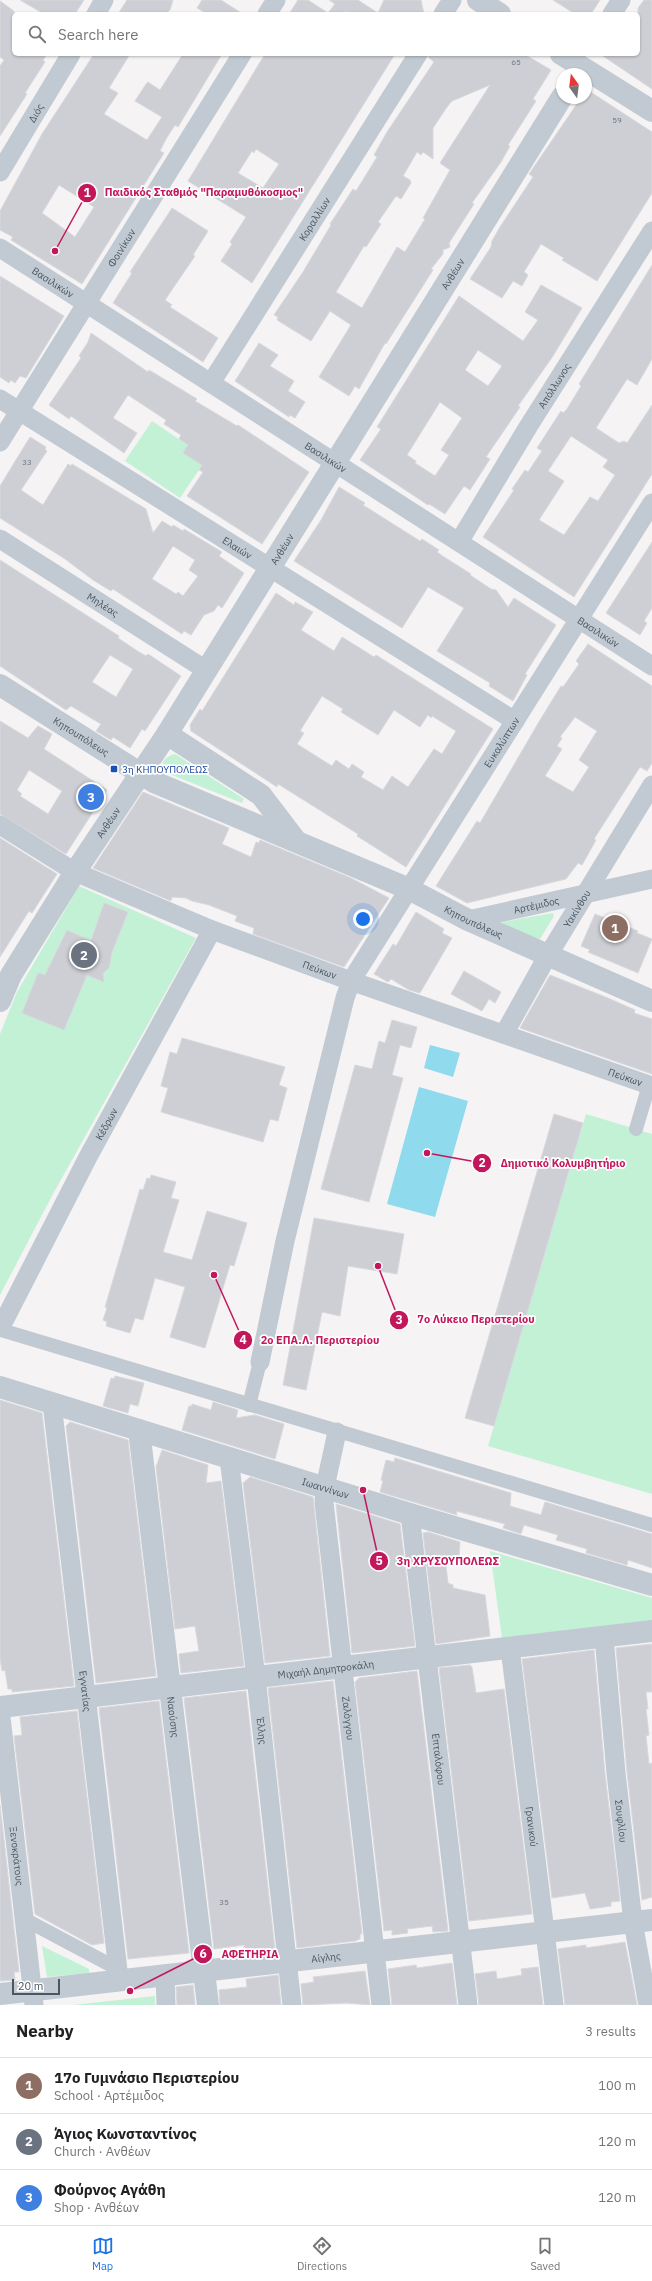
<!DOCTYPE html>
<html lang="en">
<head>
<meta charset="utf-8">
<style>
  :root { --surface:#fff; --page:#f6f6f6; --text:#202124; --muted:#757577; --line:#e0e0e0; --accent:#1a73e8 }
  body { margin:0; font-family:"IBM Plex Sans",sans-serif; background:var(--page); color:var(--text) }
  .compass { position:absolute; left:556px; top:68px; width:36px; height:36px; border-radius:50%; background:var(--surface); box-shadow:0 1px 3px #0004; rotate:346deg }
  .scale { position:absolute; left:12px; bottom:10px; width:48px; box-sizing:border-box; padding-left:4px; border:2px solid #4a5661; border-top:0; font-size:11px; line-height:14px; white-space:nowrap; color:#4a5661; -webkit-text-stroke:3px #fff; paint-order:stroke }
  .you { position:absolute; left:363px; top:919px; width:14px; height:14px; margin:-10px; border:3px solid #fff; border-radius:50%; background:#1a73e8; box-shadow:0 0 0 6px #1a73e833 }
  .badge { display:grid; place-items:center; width:26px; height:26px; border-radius:50%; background:var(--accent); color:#fff; font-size:13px; font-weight:700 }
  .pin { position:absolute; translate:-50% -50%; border:2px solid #fff; box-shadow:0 1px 4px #0006 }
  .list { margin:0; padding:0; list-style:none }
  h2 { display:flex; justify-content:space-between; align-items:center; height:52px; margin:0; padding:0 16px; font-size:17px }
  h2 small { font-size:13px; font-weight:400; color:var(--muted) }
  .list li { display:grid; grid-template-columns:26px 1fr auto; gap:12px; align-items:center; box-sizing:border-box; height:56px; padding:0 16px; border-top:1px solid var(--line) }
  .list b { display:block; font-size:15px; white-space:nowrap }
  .list p { margin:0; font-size:13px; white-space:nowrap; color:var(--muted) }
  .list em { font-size:13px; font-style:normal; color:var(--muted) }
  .icon { flex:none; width:22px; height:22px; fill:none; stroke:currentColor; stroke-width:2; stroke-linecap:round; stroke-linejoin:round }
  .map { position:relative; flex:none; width:652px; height:2005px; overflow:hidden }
  .search { position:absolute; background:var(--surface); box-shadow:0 1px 3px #0004; left:12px; right:12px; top:12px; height:44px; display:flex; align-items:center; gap:10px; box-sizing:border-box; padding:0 14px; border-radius:6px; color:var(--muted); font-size:15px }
  .sheet { height:220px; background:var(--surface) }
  nav { display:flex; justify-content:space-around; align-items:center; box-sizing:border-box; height:56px; border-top:1px solid var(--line); background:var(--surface); font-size:11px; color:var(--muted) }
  nav a { display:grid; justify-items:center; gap:2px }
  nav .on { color:var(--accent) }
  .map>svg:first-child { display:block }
  .green { fill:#c3f1d5 }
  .water { fill:#90daee }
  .building { fill:#cdcfd5; stroke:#d7d9de; fill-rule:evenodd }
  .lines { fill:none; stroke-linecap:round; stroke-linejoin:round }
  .pedestrian { stroke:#c1cad2; stroke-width:14 }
  .minor { stroke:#c1cad2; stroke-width:19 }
  .tertiary { stroke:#c1cad2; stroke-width:22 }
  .transit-dot { fill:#1a4fb4; stroke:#fff; stroke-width:1.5 }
  .labels { text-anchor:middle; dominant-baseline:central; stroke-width:3.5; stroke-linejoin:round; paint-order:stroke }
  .number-label { font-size:8px; fill:#6b747e }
  .street-label { font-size:10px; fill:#4a5661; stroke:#fff }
  .transit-label { font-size:10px; fill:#164399; stroke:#fff; text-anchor:start }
  .leader { fill:none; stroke:#c2185b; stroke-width:1.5 }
  .callout-dot { fill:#c2185b; stroke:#fff; stroke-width:1.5 }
  .mark-label { font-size:12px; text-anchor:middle; font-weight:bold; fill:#fff }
  .callout-label { font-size:11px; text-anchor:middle; font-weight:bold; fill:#c2185b; stroke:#fff; stroke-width:3.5; stroke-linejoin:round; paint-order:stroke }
</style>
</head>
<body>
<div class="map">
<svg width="652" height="2005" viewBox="0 0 652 2005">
  <rect width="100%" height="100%" fill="#f5f3f3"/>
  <path class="green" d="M152,421l55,37 -27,40 -55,-37z
    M175,754l69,45 -2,4 -80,-32c0,-11 3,-14 13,-17z
    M79,886l117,52 -143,256 -53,101v-261l17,-42z
    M553,913l1,3 -14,23 -3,2 -35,-15 1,-4z
    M586,1114l66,20v360l-164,-48z
    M490,1551l162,47v22l-150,18z
    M42,1946l47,23v4l-42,4z
    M155,1996v9h-82z"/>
  <path class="water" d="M430,1045l30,8 -7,24 -29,-9z
    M419,1087l49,14 -33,116 -48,-13z"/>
  <path class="building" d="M20,0h64l-9,14h-31z
    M127,0h46l-3,10 -5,4h-47z
    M202,0h19l22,14h-36l-10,-6z
    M298,0h10l20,13 7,-9 -6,-4h29l20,13 6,-13h37l3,14h-73l-5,-3 -2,3h-55z
    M553,0h47l-9,14h-16z
    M644,0h8v89l-52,-35h38v-46z
    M0,1l14,10v43h33l-4,6 2,2 -20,31 2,1 -27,42v-70l4,-6 -4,-3z
    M94,54h36l-21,34 9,5 -14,21 43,26 15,-23 -27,-16 11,-17 2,-2 12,8 23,-36h39l-44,73 -3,-2 -9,14 -6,12 4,2 -82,131 -71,-44 2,-3 -13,-7v-19l42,-77zM59,185l35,22 -19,30 -33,-24z
    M265,54h130l-143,229 -31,-22 11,-17 -2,-2 16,-25 -58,-36zM256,149l23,15 -16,24 -25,-15 14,-22 2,2z
    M429,54h95l27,16 -18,29 3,2 -28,44 2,1 -9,16 -29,41 2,1 -25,39 1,4 -7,3v4l-12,15 2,1 -47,74 -1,-1 -26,46 -4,-3 -6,10 -30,-19 32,-52 -21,-14 -19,30 -34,-21 1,-3 -4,-2 29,-43 28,-47 -1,-1 23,-35 3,2 21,-34 -3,-2 13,-23 47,-70 -6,-5zM490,85l-50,78 10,7 -27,48 2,1 -20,33 -8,-5 -35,61 -26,-16 28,-46 2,1 15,-23 -3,-2 18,-26 5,3 10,-16 -1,-3 -7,-4 14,-24 4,3 2,-3 10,7v-31l14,-21 5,-6z
    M586,89l66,43v61l-55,88 -35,-21 2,-2 -23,-14 -17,28 4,3 -6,11 -9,-5 -11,17 -32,-19 21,-32 1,-6 8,-14 33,-50 -4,-3 52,-76h5z
    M172,208l36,23 -15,24 2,1 -30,44 7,5 -2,2 48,31 -15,24 -90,-59 19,-30 -2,-1z
    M652,265v94l-15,26 -10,-6 -31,49 23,15 5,-2 3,2 25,-38v69l-78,123 -91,-60 31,-47 -2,-1 13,-19 3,2 14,-21 -5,-3 24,-37 2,2 4,-4 14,-23 -2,-2zM571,436l37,24 -5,7 12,8 -17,26 -8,-4 -26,38 -25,-15 25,-39 -16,-10z
    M0,276l64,40 -38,62 -6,-2 -5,7 -4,-3 -2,3 -9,-6z
    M541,285l41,23 -29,48 -35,50 2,1 -34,50 4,2 -20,31 -6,-4 -19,28 -16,-10 -1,1 -68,-45 21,-31 -4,-2 82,-131 64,45 15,-21 -13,-8zM478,350l24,16 -14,20 -23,-16zM440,402l22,16 -21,32 8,5 -14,21 -20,-13 1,-2 -9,-6z
    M91,333l57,39 1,-2 35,21 13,8 -2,2 42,25 1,-1 71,47 -47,72 -75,-48 16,-24 -4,-2 3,-5 -19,-12 5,-8 -9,-6 2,-4 -17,-11 2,-4 -38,-25 -15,23 24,15 -13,20 -53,-37 -2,3 -20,-14 32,-47 -2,-2 9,-14z
    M259,343l19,12 -8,11 24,15 -6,10 17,11 -10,16 -5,-3 -1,2 -54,-36z
    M30,437l16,10 -1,3 2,1 -26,39 22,15 25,-41 3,2 1,-2 74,45 7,24 9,-12 10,6 1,-2 10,6 1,-2 38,23 -3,4 25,17 -22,35 -4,-3 -4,6 -10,4 -13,20 -7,-4 -2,3 -69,-45 -2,2 -18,-11 -28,-21 -65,-41v-32zM173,546l22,14 -6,10 9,6 -15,20 -5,-4 -2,2 -24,-15z
    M339,487l26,16 -2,2 57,36 2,-2 17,11 -2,2 4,3 30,19 -1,1 21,14 5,1 12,17 6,-9 42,27 -31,49 2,1 -14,26 -24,-15 1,-3 -53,-32 27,-43 -36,-21 -26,41 -108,-67 27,-41z
    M652,542v66l-8,13 3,2 -7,12 -34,-22z
    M0,560l119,76 -1,2 21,14 7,4 2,-2 33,22 -36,55 -3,-2 -12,19 -17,-11 -2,3 -15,-9 5,-7 -30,-18 -5,4 -66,-44zM110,655l23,14 -17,28 -24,-15z
    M276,593l18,12 1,-3 18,10 -12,18 33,21 8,-14 32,20 2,-2 117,74 -87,138 -49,-31 1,-2 -80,-50 -1,3 -86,-56 -1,-6 10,-16 2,2zM322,696l21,13 -2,3 37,23 16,-25 26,17 8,-12 3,3 1,-2 24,15 -14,23 -8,-5 -26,38 -16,-11 -9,14 -22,-13 3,-5 -12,-8 -3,5 -13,-9 -4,6 -35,-22 7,-11 -4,-2z
    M588,644l64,42v77l-5,8 -7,-4 -46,72 2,1 -14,25 -4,-2 -12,16 -99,24 -31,-17 41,-65 3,2 60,-103 21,-34 2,1 16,-23 -3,-3zM575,717l22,14 -18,29 10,7 -16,25 -28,-16 17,-27 -5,-3 5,-8 -2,-1z
    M0,721l28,17 10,-12 14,8 -8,15 63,41 -41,64 -66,-40zM29,770l33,21 -14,23 -28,-18 2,-2 -5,-4z
    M143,792l86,36 -7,16 29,13 5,-15 3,1 1,-3 91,38 38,20 -45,69 -91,-33 1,-6 -19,-7 2,-5 -28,-11 -17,-4 -6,-3 -14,-1 -1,4 -78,-33z
    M0,838l57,36 -25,39 -3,-2 -29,46z
    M104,903l24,9 -16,40 -3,16 -6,5 1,9 -17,-7 -23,55 -42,-17 16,-40 7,2 22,-45 24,11z
    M416,912l28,17 -2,4 10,5 -32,55 -11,-3 -18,-11 -3,3 -14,-8 19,-30 3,2z
    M595,914l43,17 -1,2 15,6 -14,34 -50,-21 2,-2 -9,-4z
    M464,971l37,21 -6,11 -6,-4 -7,12 -31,-17z
    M550,975l58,23 27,12 -1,3 18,6v55l-132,-46z
    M392,1020l25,7 -6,21 -11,-3 -8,30 11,3 -34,124 -48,-13 34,-124 17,4 7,-28 6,2z
    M182,1038l103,29 -6,18 8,3 -9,33 -8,-2 -7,23 -102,-30 7,-24 -7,-2 9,-34 7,2z
    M554,1114l29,9 -89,303 -29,-8z
    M151,1175l25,7 -5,16 8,2 -16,52 29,8 15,-49 40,12 -13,43 -4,-1 -25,83 -35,-11 15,-50 -30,-9 -12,42 -8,-2 -5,15 -24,-7 1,-4 -4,-2 4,-12 -2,-1 35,-118 3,1 4,-12 3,1z
    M314,1218l90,16 -7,40 -49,-8 -8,50 -18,-4 -16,78 -23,-5z
    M115,1376l29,7 -6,23 -8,-2 -2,9 -25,-7 8,-28 3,1z
    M0,1400l42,13 32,273 -62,6v-3h-4l-3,-19 -3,1 -2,-13z
    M213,1402l25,8 -2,8 19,-3 29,9 -9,35 -93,-29 7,-24h3v-2l19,6z
    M70,1422l58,18 28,236 -60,7 -30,-257z
    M162,1450l46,15 -2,18 15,-2 23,185 -63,7 -2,-19 20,-3 -4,-25 -20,3 -19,-162z
    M395,1458l116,35 -1,13 31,9 4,-13 107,32v34l-24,-8 -1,5 -41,-12 1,-4 -31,-9 2,-5 -34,-10 -3,9 -18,-6 2,-4 -49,-13 1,4 -77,-23 3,-11 -2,-1 5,-20 8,2z
    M250,1477l63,20 17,159 -65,7 -22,-180z
    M336,1504l64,20 15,122 -63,7z
    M428,1532l32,10 -1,14 -14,1 3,26 5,2v3l32,7 5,41 -54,8 -13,-111z
    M652,1644v48h-6l2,17h-2l3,26 -3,1 3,28 3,-1v134l-10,3 -15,-128 -11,-124z
    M594,1650l11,124 15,127 -9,1v4l-21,3 -5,-16 -33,5 -30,-239z
    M470,1665l2,2 4,26 28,-4 28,225 -63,7 -30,-253z
    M417,1671l31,260 -15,1 -1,-6 -25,3 1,4 -16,2v-5l-8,1 -29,-249 4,-4z
    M333,1681l29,253h-2v5l-5,2 -58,7 -29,-260z
    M246,1691l29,259 -30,4 -1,-9 -30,4 -30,-251z
    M159,1701l30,252 -61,6 -29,-251z
    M77,1711l27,232 -12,2 -57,-31 -21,-178 8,-1 -2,-18z
    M0,1805l19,167h-5l1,8 -15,1z
    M625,1942l12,63h-72l-7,-56 28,-4v3z
    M452,1963l5,42h-65l-4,-36 28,-4 1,3z
    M538,1967l5,38h-64l-4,-31 21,-3 1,8 25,-4 -1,-6z
    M365,1971l5,34 -23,-2 -44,2 -2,-21 13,-2 -1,-5z
    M278,1975l3,30h-61l-1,-15 28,-3 -1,-8z
    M193,1985l2,20h-18l-1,-18z"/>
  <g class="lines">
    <path class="pedestrian" d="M636,1129l13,-44
      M4,1321l-3,9 651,195
      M249,1405l11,-43
      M24,1919l94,50"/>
    <g class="minor">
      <path d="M96,14l8,-14"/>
      <path d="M267,14l9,-14"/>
      <path d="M443,14l9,-14"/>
      <path d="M612,14l9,-14"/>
      <path id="s1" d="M0,172l71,-118"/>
      <path id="s2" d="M0,248l652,418"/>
      <path id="s3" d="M211,383l207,-329"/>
      <path id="s4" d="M0,399l515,322"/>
      <path id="s5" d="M0,442l242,-388"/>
      <path id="s6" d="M0,539l206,131"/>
      <path id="s7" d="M459,542l69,-115 124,-196"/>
      <path id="s8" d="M0,825l75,47 137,58 139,51 301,105"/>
      <path id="s9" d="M468,920l184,-41"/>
      <path id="s10" d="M504,1034l43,-77 105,-172"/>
      <path id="s11" d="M4,1321l84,-164 124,-227"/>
      <path id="s12" d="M260,1362l25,-121 60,-243 6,-17 301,-478"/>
      <path id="s13" d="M52,1403l67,576"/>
      <path id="s14" d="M337,1432l-12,55 -1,15 57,503"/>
      <path id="s15" d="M229,1458l27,219 36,328"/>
      <path id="s16" d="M410,1514l58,491"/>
      <path id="s17" d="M604,1637l12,136 17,149 15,83"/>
      <path id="s18" d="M510,1648l44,357"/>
      <path id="s19" d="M0,1708l34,297"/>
      <path d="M165,1974l1,31"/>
    </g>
    <g class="tertiary">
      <path d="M478,0l22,14"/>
      <path d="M561,54l91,57"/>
      <path id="s20" d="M0,685l154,97 255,107 59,31 184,81"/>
      <path d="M167,734l94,61 35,46"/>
      <path id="s21" d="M0,1001l11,-26 64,-103 92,-138 395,-637"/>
      <path id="s22" d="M0,1387l410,127 242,71"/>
      <path id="s23" d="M139,1430l69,575"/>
      <path id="s24" d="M0,1707l652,-76"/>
      <path id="s25" d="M0,1994l652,-74"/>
    </g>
  </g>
  <rect class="transit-dot" x="110" y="765" width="8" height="8" rx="2"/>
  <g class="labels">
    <g class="number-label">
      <text x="516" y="62">65</text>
      <text x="617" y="120">59</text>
      <text x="27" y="462">33</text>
      <text x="224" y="1902">35</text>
    </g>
    <g class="street-label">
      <text stroke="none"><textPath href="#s1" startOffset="69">Διός</textPath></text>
      <text stroke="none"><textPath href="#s3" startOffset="194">Κοραλλίων</textPath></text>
      <text stroke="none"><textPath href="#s5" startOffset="229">Φοινίκων</textPath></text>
      <text stroke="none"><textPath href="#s21" startOffset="857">Ανθέων</textPath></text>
      <text stroke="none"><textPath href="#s2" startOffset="63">Βασιλικών</textPath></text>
      <text stroke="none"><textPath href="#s7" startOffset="183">Απόλλωνος</textPath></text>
      <text stroke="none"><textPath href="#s2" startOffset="387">Βασιλικών</textPath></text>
      <text stroke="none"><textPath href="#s4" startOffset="280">Ελαιών</textPath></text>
      <text stroke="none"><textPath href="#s21" startOffset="533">Ανθέων</textPath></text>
      <text stroke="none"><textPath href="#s6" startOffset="122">Μηλέας</textPath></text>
      <text stroke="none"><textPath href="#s2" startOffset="711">Βασιλικών</textPath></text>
      <text stroke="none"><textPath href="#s20" startOffset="96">Κηπουπόλεως</textPath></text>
      <text stroke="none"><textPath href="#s12" startOffset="674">Ευκαλύπτων</textPath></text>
      <text stroke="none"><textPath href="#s21" startOffset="209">Ανθέων</textPath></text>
      <text stroke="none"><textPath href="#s9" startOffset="70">Αρτέμιδος</textPath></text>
      <text stroke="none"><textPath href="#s10" startOffset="145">Υακίνθου</textPath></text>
      <text stroke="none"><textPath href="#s20" startOffset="531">Κηπουπόλεως</textPath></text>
      <text stroke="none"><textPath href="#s8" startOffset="352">Πεύκων</textPath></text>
      <text stroke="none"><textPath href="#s8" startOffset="676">Πεύκων</textPath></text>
      <text stroke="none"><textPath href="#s11" startOffset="222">Κέδρων</textPath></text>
      <text stroke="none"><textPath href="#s22" startOffset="341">Ιωαννίνων</textPath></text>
      <text stroke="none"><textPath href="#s24" startOffset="328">Μιχαήλ Δημητροκάλη</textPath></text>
      <text stroke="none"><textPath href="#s13" startOffset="290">Εγνατίας</textPath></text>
      <text stroke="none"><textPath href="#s23" startOffset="289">Ναούσης</textPath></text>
      <text stroke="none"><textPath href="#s14" startOffset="289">Ζαλόγγου</textPath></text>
      <text stroke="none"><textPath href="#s15" startOffset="275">Έλλης</textPath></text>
      <text stroke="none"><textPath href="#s16" startOffset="247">Επταλόφου</textPath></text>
      <text stroke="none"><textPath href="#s17" startOffset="185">Σουφλίου</textPath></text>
      <text stroke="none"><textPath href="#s18" startOffset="180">Γρανικού</textPath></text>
      <text stroke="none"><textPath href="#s19" startOffset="149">Ξενοκράτους</textPath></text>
      <text stroke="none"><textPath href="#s25" startOffset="328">Αίγλης</textPath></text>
    </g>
    <g class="transit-label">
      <text x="122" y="769">3η ΚΗΠΟΥΠΟΛΕΩΣ</text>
    </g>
  </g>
  <path class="leader" d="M55 251L87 193M427 1153L482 1163M378 1266L399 1320M214 1275L243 1340M363 1490L379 1561M130 1991L203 1954"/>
  <g class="callout-dot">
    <circle cx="55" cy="251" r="4"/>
    <circle cx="427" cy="1153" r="4"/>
    <circle cx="378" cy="1266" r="4"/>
    <circle cx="214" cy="1275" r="4"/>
    <circle cx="363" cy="1490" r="4"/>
    <circle cx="130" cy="1991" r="4"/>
    <circle cx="87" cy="193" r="10"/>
    <circle cx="482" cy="1163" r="10"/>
    <circle cx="399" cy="1320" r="10"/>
    <circle cx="243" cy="1340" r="10"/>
    <circle cx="379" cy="1561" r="10"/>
    <circle cx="203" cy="1954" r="10"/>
  </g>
  <g class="mark-label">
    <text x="87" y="197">1</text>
    <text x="482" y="1167">2</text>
    <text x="399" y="1324">3</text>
    <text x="243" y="1344">4</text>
    <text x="379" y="1565">5</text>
    <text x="203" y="1958">6</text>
  </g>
  <g class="callout-label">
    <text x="204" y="196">Παιδικός Σταθμός "Παραμυθόκοσμος"</text>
    <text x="563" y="1167">Δημοτικό Κολυμβητήριο</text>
    <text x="476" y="1323">7ο Λύκειο Περιστερίου</text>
    <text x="320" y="1344">2ο ΕΠΑ.Λ. Περιστερίου</text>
    <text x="448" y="1565">3η ΧΡΥΣΟΥΠΟΛΕΩΣ</text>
    <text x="250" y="1958">ΑΦΕΤΗΡΙΑ</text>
  </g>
</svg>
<svg class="compass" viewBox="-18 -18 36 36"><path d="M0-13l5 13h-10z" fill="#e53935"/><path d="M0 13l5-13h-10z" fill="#757577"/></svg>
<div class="scale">20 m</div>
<div class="you"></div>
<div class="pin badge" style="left:615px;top:928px;background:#8d6e63">1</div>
<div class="pin badge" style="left:84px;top:955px;background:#6b7280">2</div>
<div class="pin badge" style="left:91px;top:797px;background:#3f7fe0">3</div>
<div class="search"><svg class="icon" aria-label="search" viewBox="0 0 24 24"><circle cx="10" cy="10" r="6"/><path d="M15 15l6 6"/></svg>Search here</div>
</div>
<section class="sheet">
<h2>Nearby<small>3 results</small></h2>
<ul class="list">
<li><span class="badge" style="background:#8d6e63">1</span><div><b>17ο Γυμνάσιο Περιστερίου</b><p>School · Αρτέμιδος</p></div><em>100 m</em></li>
<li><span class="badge" style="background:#6b7280">2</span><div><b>Άγιος Κωνσταντίνος</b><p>Church · Ανθέων</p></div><em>120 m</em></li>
<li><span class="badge" style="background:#3f7fe0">3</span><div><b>Φούρνος Αγάθη</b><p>Shop · Ανθέων</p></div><em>120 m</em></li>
</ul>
</section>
<nav>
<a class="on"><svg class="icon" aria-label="map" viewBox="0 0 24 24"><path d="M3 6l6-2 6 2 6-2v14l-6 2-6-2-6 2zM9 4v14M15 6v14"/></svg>Map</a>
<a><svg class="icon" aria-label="directions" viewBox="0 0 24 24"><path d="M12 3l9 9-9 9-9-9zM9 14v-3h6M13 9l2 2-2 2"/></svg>Directions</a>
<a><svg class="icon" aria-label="saved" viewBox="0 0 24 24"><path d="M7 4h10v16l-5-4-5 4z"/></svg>Saved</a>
</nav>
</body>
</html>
